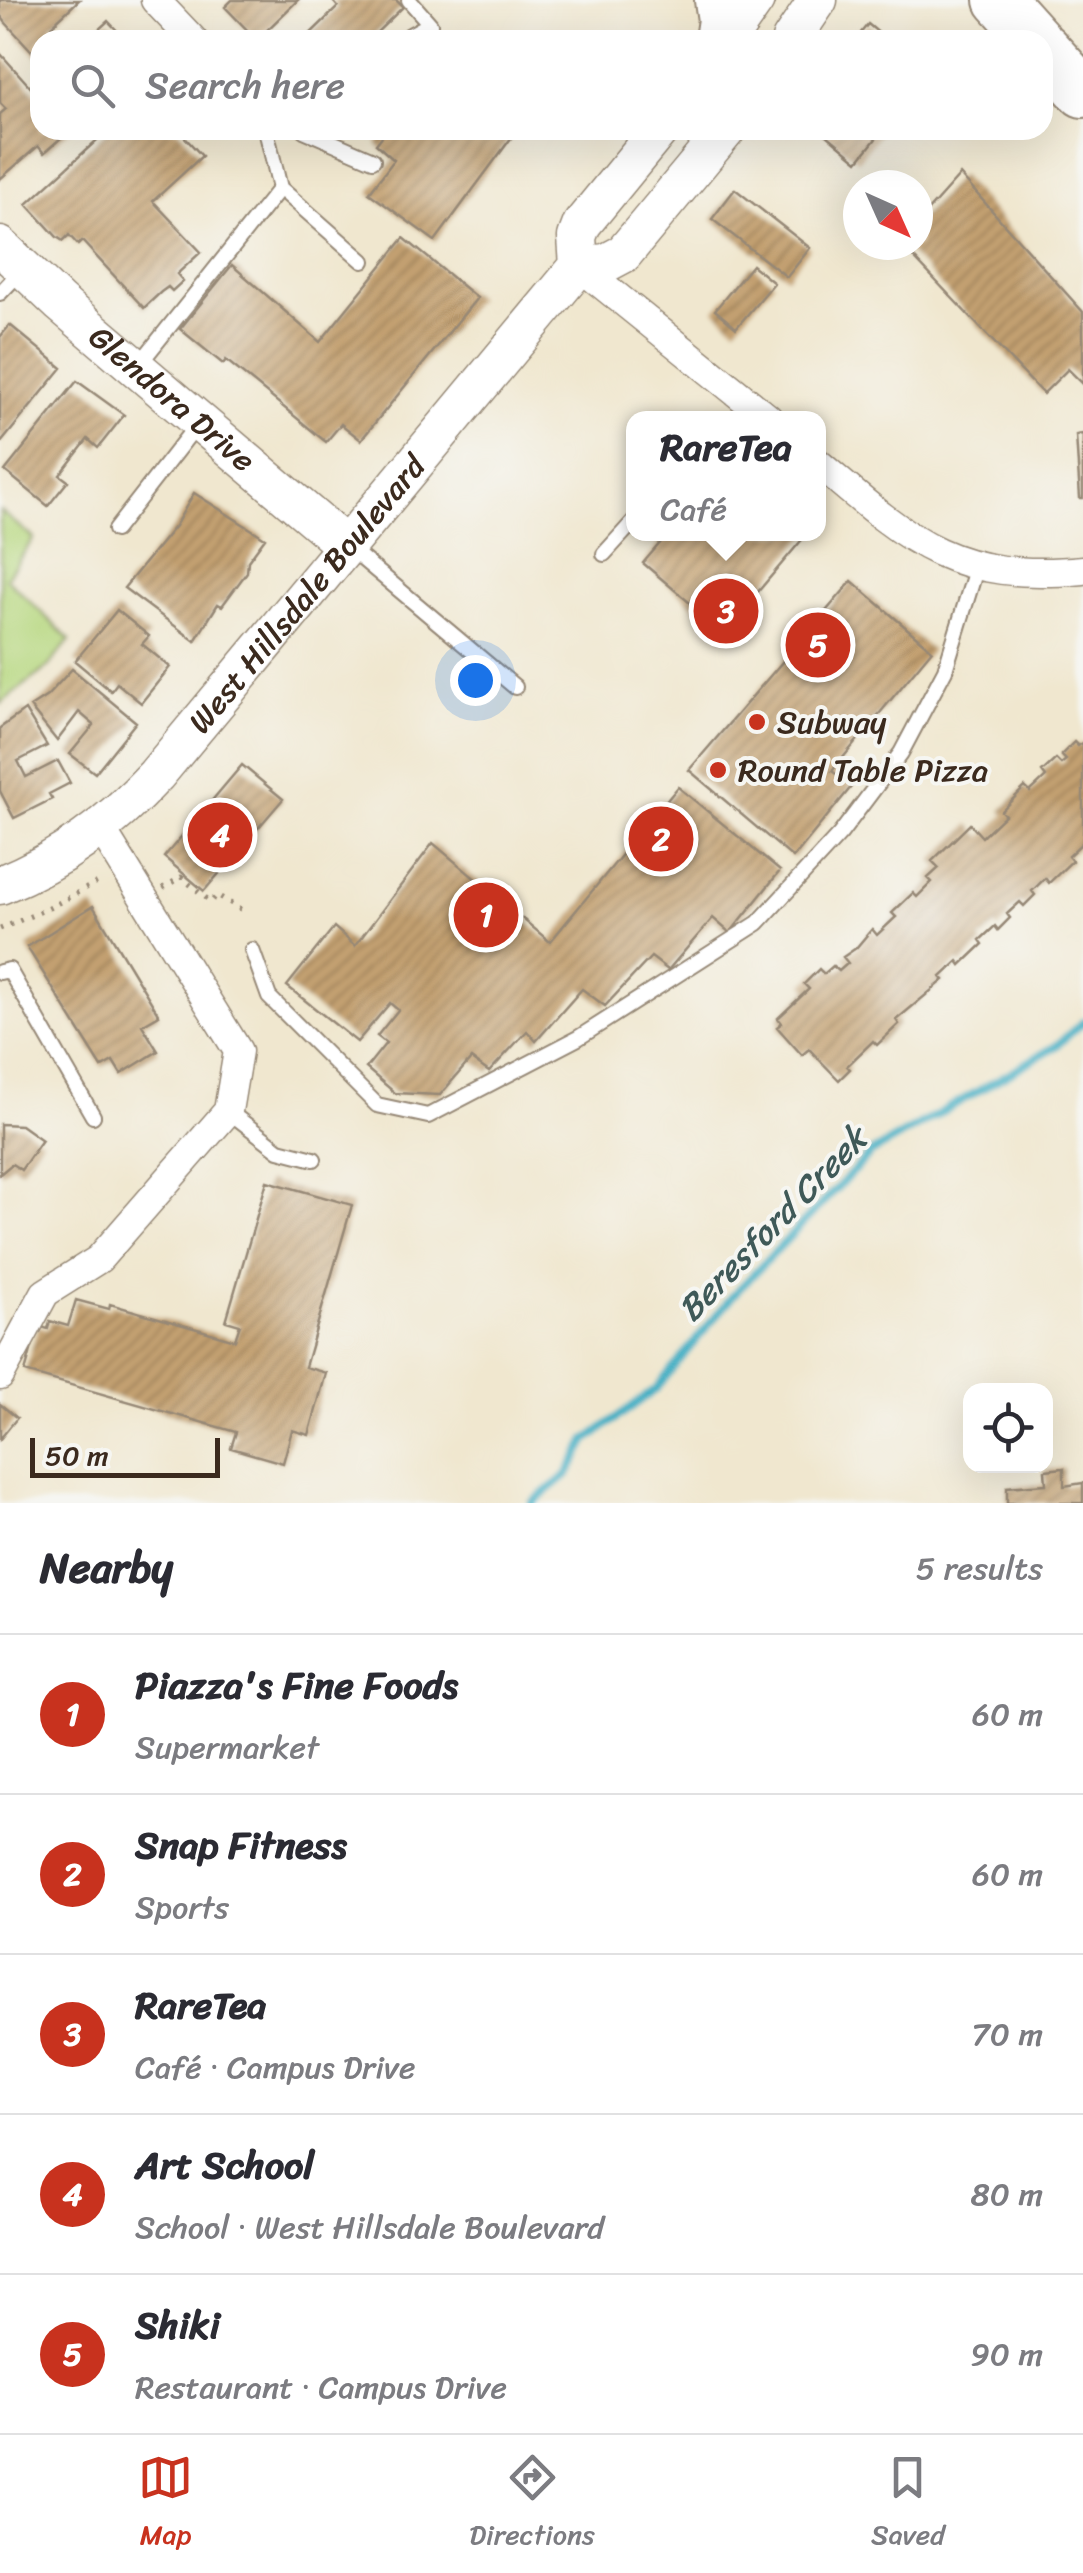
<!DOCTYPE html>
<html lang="en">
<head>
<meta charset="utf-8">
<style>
  :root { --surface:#fff; --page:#f2f2f3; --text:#2b2b33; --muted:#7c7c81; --line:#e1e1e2; --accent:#c8321e }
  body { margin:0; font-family:Sriracha,sans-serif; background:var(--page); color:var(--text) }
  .controls { position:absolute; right:30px; bottom:30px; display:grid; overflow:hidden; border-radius:20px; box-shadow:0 10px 40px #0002 }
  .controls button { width:90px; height:90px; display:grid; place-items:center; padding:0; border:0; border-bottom:2px solid var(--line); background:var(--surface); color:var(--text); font:50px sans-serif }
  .compass { position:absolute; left:843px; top:170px; width:90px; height:90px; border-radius:50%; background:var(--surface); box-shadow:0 10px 40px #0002; rotate:135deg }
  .scale { position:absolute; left:30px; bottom:25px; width:190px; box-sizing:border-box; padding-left:10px; border:5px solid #3b2a1e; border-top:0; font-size:28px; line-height:35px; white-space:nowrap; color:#3b2a1e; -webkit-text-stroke:8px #f6f6f2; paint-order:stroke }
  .you { position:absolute; left:475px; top:680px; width:35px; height:35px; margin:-25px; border:8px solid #fff; border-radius:50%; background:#1a73e8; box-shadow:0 0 0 15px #1a73e833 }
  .badge { display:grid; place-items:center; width:65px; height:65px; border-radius:50%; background:var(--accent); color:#fff; font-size:32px; font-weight:700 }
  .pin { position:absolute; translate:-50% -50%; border:5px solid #fff; box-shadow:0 2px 10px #0006 }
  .popup { position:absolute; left:626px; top:411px; width:200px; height:130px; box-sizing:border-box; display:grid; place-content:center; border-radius:20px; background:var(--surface); filter:drop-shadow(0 2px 8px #0005); font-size:32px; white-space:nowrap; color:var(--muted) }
  .popup b { font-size:38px; color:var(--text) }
  .popup::after { content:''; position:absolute; left:50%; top:100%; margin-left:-20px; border:20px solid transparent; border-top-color:var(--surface) }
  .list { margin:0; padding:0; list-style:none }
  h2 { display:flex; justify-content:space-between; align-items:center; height:130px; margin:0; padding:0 40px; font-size:42px }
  h2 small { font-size:32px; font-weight:400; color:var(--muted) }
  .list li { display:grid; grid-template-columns:65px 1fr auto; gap:30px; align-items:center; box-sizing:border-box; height:160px; padding:0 40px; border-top:2px solid var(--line) }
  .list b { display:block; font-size:38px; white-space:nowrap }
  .list p { margin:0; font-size:32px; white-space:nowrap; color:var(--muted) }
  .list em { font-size:32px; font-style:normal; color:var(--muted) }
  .icon { flex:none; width:55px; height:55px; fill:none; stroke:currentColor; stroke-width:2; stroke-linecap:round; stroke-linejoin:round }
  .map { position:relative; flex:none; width:1083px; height:1503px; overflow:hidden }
  .search { position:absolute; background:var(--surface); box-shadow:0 10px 40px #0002; left:30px; right:30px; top:30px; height:110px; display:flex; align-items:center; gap:25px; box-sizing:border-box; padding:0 35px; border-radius:30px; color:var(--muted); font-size:38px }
  .sheet { height:930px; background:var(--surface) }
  nav { display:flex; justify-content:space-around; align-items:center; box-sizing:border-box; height:140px; border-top:2px solid var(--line); background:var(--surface); font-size:28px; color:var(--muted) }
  nav a { display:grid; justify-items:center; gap:5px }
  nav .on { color:var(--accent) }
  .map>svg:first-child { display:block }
  .green { fill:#b6d77e; stroke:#78804e; stroke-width:2.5 }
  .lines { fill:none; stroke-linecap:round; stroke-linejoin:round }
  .stream { stroke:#46b0c5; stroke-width:8 }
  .building { fill:url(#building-hatch) }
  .lane-casing { stroke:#968876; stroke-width:18 }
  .street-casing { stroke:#968876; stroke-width:31 }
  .secondary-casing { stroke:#968876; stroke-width:41 }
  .highway-casing { stroke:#968876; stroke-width:54 }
  .path { stroke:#968876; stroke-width:5; stroke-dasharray:2.5 8; stroke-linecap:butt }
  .lane { stroke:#fff; stroke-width:14 }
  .street { stroke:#fff; stroke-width:28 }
  .secondary { stroke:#fff; stroke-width:38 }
  .highway { stroke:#fff; stroke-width:50 }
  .poi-dot { fill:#c8321e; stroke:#f6f6f2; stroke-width:4 }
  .labels { text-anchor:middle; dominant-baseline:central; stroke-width:8; stroke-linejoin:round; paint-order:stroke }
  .street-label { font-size:32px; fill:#3b2a1e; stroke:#f6f6f2 }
  .poi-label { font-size:32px; fill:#3b2a1e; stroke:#f6f6f2; text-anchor:start }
  .water-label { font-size:35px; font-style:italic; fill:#3f5958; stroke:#f6f6f2 }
</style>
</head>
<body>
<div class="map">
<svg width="1083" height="1503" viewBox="0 0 1083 1503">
  <defs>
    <pattern id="building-hatch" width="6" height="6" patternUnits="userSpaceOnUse" patternTransform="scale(2.5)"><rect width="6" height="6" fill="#c3a071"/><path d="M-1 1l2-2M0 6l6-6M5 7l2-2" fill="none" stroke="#a0835c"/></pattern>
  </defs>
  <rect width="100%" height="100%" fill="#f6f6f2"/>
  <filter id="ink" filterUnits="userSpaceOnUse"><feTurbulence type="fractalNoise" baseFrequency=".01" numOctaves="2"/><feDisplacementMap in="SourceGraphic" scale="20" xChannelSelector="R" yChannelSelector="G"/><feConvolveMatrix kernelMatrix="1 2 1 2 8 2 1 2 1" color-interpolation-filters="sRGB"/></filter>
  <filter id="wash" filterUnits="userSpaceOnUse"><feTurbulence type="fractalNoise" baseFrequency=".0048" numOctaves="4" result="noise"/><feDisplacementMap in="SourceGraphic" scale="40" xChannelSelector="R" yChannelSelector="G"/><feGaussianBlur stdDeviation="2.25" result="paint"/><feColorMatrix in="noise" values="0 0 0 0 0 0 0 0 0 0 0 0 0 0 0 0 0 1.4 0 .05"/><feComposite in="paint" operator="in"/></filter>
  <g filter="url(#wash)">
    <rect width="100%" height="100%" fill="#f0e7cf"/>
    <path class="green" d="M0,511l34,27 -28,40 64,62 -22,27 -48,37z"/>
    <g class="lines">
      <path class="stream" d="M532,1503l36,-29 19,-34 69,-51 78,-95 137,-141 185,-107 27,-24"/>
    </g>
    <g id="blocks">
      <path class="building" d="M0,0h79l-28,26 12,14h-23v20l-34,-37 -6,-8z
        M232,0h66l-41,40 -32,-33z
        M332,0h64l7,7 -34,33h-61l-2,-2 32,-31z
        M108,21l18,19h-39z
        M868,24l19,16h-32z
        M0,53l40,45v32h30l-26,23 -6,-7 -38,33v-65l6,-5 -6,-6z
        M108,130h70l24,26 -49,45 48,51 -24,22 6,7 -11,10 -4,-4 -7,5 -17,16 -62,-67 -4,4 -9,-10 -6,6 -6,-4 -30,-33z
        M387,130l29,2 101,-2 -82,111 -66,-48 25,-33 -18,-16z
        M821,130h62l-25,31z
        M960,175l123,137v72l-15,-15 -25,25 -141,-149h16v-23z
        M735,189l75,59 -23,29 -75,-58z
        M404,238l73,60 -116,142 -20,-16 -15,18 -100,-82 -3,4 -43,-35 52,-64 88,77z
        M752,265l22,18 -38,45 -21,-18z
        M10,325l52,43 -62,76v-107z
        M77,381l47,34 -26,33 -10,-9 -28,36 8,6 -20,25 -43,-35z
        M1083,434v64h-3l-4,-63z
        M194,493l71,45 -17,23 -1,11 -25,34 -4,-2 -23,37 -71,-53 51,-62z
        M668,534h136l2,1 -82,97 -81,-69z
        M852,581l80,69 -100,121 20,15 -59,72 -104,-88z
        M117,610l32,26 -7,8 28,23 -29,36 -24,-20 -6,8 -36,-30z
        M72,669l64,53 -41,51 -25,-19 24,-29 -15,-13 -22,29 -27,-34 17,-11z
        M25,710l22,36 -29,15 8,16 32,-16 12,22 -21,11 3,5 -38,19 -14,-27v-63z
        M1074,742l4,4 5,-4v100l-15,14 4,5 -23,22 -4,-5 -13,13 3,4 -11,11 -4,-4 -13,12 3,4 -12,12 -3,-4 -15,14 3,4 -22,21 -3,-4 -17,16 3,3 -48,40 3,4 -22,21 -4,-4 -26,25 3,3 -11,11 -30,-31 -7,6 -25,-28 5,-4 -4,-5 31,-29 -5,-5 15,-15 5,5 9,-8 6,5 9,-8 -5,-6 13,-9 16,-19 5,6 19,-18 -4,-4 21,-20 4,4 15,-15 -4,-4 11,-10 -7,-7 38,-37 12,13 23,-22 -4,-4 24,-24 5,5 16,-15 -4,-5 14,-13 5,5 5,-4 -5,-5z
        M242,765l41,34 -79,92 -40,-34z
        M678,787l102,84 -50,62 -17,-15 -45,52 -17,-13 -46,49 -23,-17 -46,52 -9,-10 -38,41 -18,-13 -31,36 -45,-2 -29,-25 20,-25 -9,-7 21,-26 -8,-7 -33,39 -70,-56 47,-59 21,19 78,-103 117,99z
        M93,906l66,109 -17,10 16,26 -37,23 -8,-13 -11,6 -75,-120z
        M0,1124l21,1 21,15 -21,30 -9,-6 -12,10z
        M267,1181l85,24 -47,162 21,6 -17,62 -17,-5 -9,33 -52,-15 5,-16 -211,-60 13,-46 10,3 2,-8 18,5 8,-26 33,9 1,-5 125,36 5,-15 -14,-4z
        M0,1404l17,14 -17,21z
        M1064,1468v18l19,-3v20h-76v-16l39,-3 -1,-14z"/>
    </g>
  </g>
  <g filter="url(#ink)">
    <use href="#blocks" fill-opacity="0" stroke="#968876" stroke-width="2.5"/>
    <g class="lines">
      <defs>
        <path id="lane" d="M401,40l29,-16 -21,-24
          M266,130l14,58
          M304,130l69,30
          M0,293l23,-24
          M137,367l143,-179 83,73
          M115,530l84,-108
          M347,546l168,141
          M604,554l30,-33
          M252,950l17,47 108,108 51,11 150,-78 180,-115 82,-89 61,-81 44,-83 32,-104
          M0,972l9,-2 84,146
          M228,1111l51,39 35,9"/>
        <path id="street" d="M155,0l38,40
          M579,266l189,152
          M818,463c93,80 136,119 265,107
          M0,1376l45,-83 54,-34 129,-148 10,-60 -137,-222"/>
        <g id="secondary">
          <path d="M727,40l28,-40"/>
          <path d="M791,40l27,-40"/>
          <path id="s1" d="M0,246l60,57 286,243"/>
          <path d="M579,266l27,-3 17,-9 103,-124"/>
          <path id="s2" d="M0,885c62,-25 111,-61 156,-110l423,-509 -2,-29 5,-13 77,-94"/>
        </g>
        <path id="highway" d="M720,0l3,20 -3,20
          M1000,0l36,40
          M1043,48l40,44"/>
      </defs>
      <use href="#lane" class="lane-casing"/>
      <use href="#street" class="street-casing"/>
      <use href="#secondary" class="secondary-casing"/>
      <use href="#highway" class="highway-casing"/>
      <path class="path" d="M163,888l18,-11 30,25 6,-7 28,17
        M0,929l49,-21 54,-29"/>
      <use href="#lane" class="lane"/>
      <use href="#street" class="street"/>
      <use href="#secondary" class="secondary"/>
      <use href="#highway" class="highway"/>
    </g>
  </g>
  <g class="poi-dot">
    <circle cx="757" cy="722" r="10"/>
    <circle cx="718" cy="770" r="10"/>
  </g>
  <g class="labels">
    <g class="street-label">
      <text stroke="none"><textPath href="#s1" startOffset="230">Glendora Drive</textPath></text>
      <text stroke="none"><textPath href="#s2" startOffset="428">West Hillsdale Boulevard</textPath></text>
    </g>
    <g class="poi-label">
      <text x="777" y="722">Subway</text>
      <text x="738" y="770">Round Table Pizza</text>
    </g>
    <g class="water-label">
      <text transform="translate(772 1224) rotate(-46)">Beresford Creek</text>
    </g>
  </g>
</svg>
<div class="controls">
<button><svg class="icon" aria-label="locate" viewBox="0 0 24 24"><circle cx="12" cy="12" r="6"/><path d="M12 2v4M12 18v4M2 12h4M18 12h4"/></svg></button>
</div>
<svg class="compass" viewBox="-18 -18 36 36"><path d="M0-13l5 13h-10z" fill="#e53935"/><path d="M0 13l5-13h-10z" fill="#7c7c81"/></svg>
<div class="scale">50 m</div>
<div class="you"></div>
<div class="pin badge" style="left:486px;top:915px">1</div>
<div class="pin badge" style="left:661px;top:839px">2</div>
<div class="pin badge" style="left:726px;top:611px">3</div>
<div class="popup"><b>RareTea</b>Café</div>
<div class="pin badge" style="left:220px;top:835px">4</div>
<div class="pin badge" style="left:818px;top:645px">5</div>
<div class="search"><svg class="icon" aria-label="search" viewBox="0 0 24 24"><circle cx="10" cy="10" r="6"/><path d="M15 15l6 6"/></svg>Search here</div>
</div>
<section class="sheet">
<h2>Nearby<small>5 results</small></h2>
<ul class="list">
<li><span class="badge">1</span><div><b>Piazza's Fine Foods</b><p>Supermarket</p></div><em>60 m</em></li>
<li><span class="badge">2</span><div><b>Snap Fitness</b><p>Sports</p></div><em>60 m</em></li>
<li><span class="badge">3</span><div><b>RareTea</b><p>Café · Campus Drive</p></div><em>70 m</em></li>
<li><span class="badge">4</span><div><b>Art School</b><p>School · West Hillsdale Boulevard</p></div><em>80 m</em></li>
<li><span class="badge">5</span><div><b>Shiki</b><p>Restaurant · Campus Drive</p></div><em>90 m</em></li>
</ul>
</section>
<nav>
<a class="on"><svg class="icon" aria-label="map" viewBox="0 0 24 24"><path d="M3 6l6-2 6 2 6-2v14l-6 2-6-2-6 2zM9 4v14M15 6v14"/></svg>Map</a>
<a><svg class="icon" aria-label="directions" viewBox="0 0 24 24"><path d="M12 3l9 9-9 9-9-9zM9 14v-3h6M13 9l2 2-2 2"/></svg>Directions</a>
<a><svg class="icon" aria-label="saved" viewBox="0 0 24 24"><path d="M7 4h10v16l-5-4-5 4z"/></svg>Saved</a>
</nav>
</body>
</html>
